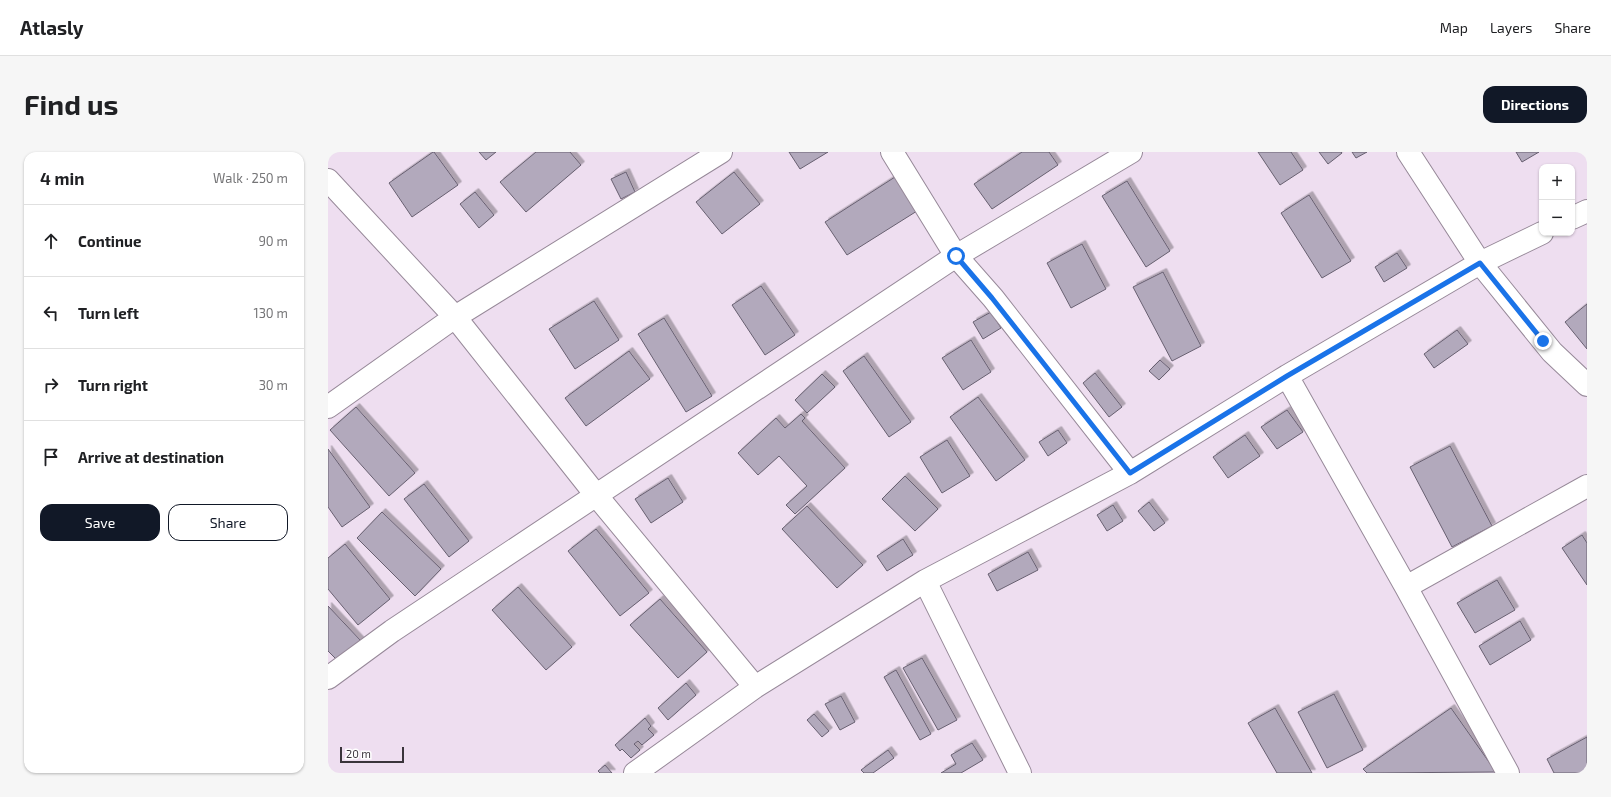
<!DOCTYPE html>
<html lang="en">
<head>
<meta charset="utf-8">
<style>
  :root { --surface:#fff; --page:#f6f6f6; --text:#202124; --muted:#757577; --line:#e0e0e0; --accent:#111827 }
  body { margin:0; font-family:"Exo 2",sans-serif; background:var(--page); color:var(--text) }
  .controls { position:absolute; right:12px; top:12px; display:grid; overflow:hidden; border-radius:8px; box-shadow:0 1px 3px #0004 }
  .controls button { width:36px; height:36px; display:grid; place-items:center; padding:0; border:0; border-bottom:1px solid var(--line); background:var(--surface); color:var(--text); font:20px sans-serif }
  .scale { position:absolute; left:12px; bottom:10px; width:64px; box-sizing:border-box; padding-left:4px; border:2px solid #3a343b; border-top:0; font-size:11px; line-height:14px; white-space:nowrap; color:#3a343b; -webkit-text-stroke:3px #fff; paint-order:stroke }
  .stop { position:absolute; width:12px; height:12px; margin:-9px; border:3px solid #1a73e8; border-radius:50%; background:#fff }
  .stop.end { background:#1a73e8; border-color:#fff; box-shadow:0 1px 4px #0008 }
  .list { margin:0; padding:0; list-style:none }
  h2 { display:flex; justify-content:space-between; align-items:center; height:52px; margin:0; padding:0 16px; font-size:17px }
  h2 small { font-size:13px; font-weight:400; color:var(--muted) }
  .list li { display:grid; grid-template-columns:26px 1fr auto; gap:12px; align-items:center; box-sizing:border-box; height:72px; padding:0 16px; border-top:1px solid var(--line) }
  .list b { display:block; font-size:15px; white-space:nowrap }
  .list em { font-size:13px; font-style:normal; color:var(--muted) }
  .actions { display:flex; gap:8px; padding:12px 16px }
  .actions a { flex:1; padding:9px 0; border:1px solid var(--accent); border-radius:12px; text-align:center; font-size:14px; color:var(--accent) }
  .actions .main { background:var(--accent); color:#fff }
  .icon { flex:none; width:22px; height:22px; fill:none; stroke:currentColor; stroke-width:2; stroke-linecap:round; stroke-linejoin:round }
  .map { position:relative; flex:none; width:1259px; height:621px; overflow:hidden; border-radius:12px }
  header { display:flex; align-items:center; gap:24px; box-sizing:border-box; height:56px; padding:0 20px; background:var(--surface); border-bottom:1px solid var(--line) }
  header strong { font-size:19px }
  nav { display:flex; gap:22px; margin-inline-start:auto; font-size:14px }
  .intro { display:flex; align-items:center; justify-content:space-between; box-sizing:border-box; height:96px; padding:0 24px }
  h1 { margin:0; font-size:28px }
  .button { padding:10px 18px; border-radius:12px; background:var(--accent); color:#fff; font-size:14px; font-weight:700 }
  main { display:flex; gap:24px; padding:0 24px }
  aside { flex:1; background:var(--surface); border-radius:12px; box-shadow:0 1px 3px #0004 }
  .map>svg:first-child { display:block }
  .building { fill:#b2a9bc; stroke:#686071; filter:url(#shadow) }
  .lines { fill:none; stroke-linecap:round; stroke-linejoin:round }
  .minor-casing { stroke:#978999; stroke-width:24 }
  .minor { stroke:#fff; stroke-width:22 }
  .route { stroke:#1a73e8; stroke-width:5 }
</style>
</head>
<body>
<header>
<strong>Atlasly</strong>
<nav><a>Map</a><a>Layers</a><a>Share</a></nav>
</header>
<div class="intro"><h1>Find us</h1><a class="button">Directions</a></div>
<main>
<aside>
<h2>4 min<small>Walk · 250 m</small></h2>
<ul class="list">
<li><svg class="icon" aria-label="ahead" viewBox="0 0 24 24"><path d="M12 20V5M6 11l6-6 6 6"/></svg><div><b>Continue</b></div><em>90 m</em></li>
<li><svg class="icon" aria-label="left" viewBox="0 0 24 24"><path d="M17 20v-9H6M10 6l-5 5 5 5"/></svg><div><b>Turn left</b></div><em>130 m</em></li>
<li><svg class="icon" aria-label="right" viewBox="0 0 24 24"><path d="M7 20v-9h11M14 6l5 5-5 5"/></svg><div><b>Turn right</b></div><em>30 m</em></li>
<li><svg class="icon" aria-label="arrive" viewBox="0 0 24 24"><path d="M6 21V4h12l-3 4 3 4H6"/></svg><div><b>Arrive at destination</b></div></li>
</ul>
<div class="actions"><a class="main">Save</a><a>Share</a></div>
</aside>
<div class="map">
<svg width="1259" height="621" viewBox="0 0 1259 621">
  <defs>
    <filter id="shadow"><feDropShadow dx="3.5" dy="-3.5" stdDeviation="0" flood-color="#0004"/></filter>
  </defs>
  <rect width="100%" height="100%" fill="#eedef0"/>
  <path class="building" d="M105,0h1l24,33 -46,32 -23,-34z
    M151,0h17l-10,8z
    M208,0h34l11,13 -55,47 -26,-30z
    M461,0h39l-28,17z
    M694,0h27l9,13 -66,44 -18,-25z
    M930,0h33l12,18 -23,15z
    M991,0h22l1,1 -14,11z
    M1024,0h15l-11,6z
    M1188,0h23l-17,10z
    M298,20l9,20 -14,7 -10,-20z
    M406,20l26,32 -38,30 -26,-32z
    M567,25l22,34 -70,44 -22,-33z
    M799,29l43,70 -24,16 -44,-71z
    M147,40l19,23 -15,13 -19,-24z
    M981,43l42,66 -29,17 -41,-65z
    M754,92l24,45 -35,19 -24,-45z
    M1069,101l10,15 -23,14 -9,-15z
    M835,120l38,74 -29,15 -39,-74z
    M433,134l34,49 -30,20 -33,-50z
    M266,149l25,39 -44,29 -26,-40z
    M1259,152v45l-22,-27z
    M663,160l10,16 -18,11 -10,-17z
    M336,166l48,78 -26,16 -48,-78z
    M1129,178l11,14 -34,24 -10,-14z
    M643,188l20,32 -28,18 -21,-32z
    M301,199l21,28 -64,47 -21,-28z
    M536,204l47,66 -22,15 -46,-66z
    M832,208l10,9 -11,11 -10,-9z
    M767,221l27,34 -13,10 -26,-34z
    M494,222l13,13 -28,26 -12,-13z
    M650,245l47,63 -29,21 -46,-64z
    M28,255l59,66 -26,23 -59,-66z
    M959,258l16,22 -26,17 -16,-22z
    M473,262l4,4 -3,3 43,47 -50,46 -9,-9 21,-19 -28,-30 -21,19 -20,-22 38,-35 9,10z
    M730,278l9,13 -19,13 -9,-14z
    M917,283l15,21 -32,22 -15,-21z
    M619,288l23,36 -28,17 -22,-36z
    M1122,294l42,80 -40,21 -42,-80z
    M0,297l42,58 -28,20 -14,-20z
    M577,324l33,33 -23,22 -33,-32z
    M340,326l15,24 -32,21 -16,-24z
    M96,332l45,57 -20,16 -45,-58z
    M821,350l16,21 -11,8 -16,-20z
    M785,353l10,16 -16,10 -10,-16z
    M479,354l56,59 -26,23 -55,-59z
    M54,360l59,57 -26,27 -58,-58z
    M268,377l53,64 -29,23 -52,-65z
    M1254,383l5,8v42l-25,-37z
    M575,387l10,16 -26,16 -10,-15z
    M17,392l45,55 -32,26 -30,-36v-31z
    M700,400l10,18 -41,21 -9,-17z
    M1169,428l18,30 -40,23 -18,-30z
    M190,435l54,60 -26,23 -54,-60z
    M332,447l47,53 -29,26 -48,-53z
    M0,454l33,35 -22,21 -11,-11z
    M1192,469l11,19 -41,25 -11,-19z
    M594,506l35,62 -19,10 -35,-62z
    M568,518l35,64 -11,6 -36,-63z
    M358,531l10,12 -28,25 -10,-12z
    M1006,542l29,56 -36,18 -29,-56z
    M513,544l14,26 -15,8 -15,-26z
    M947,556l37,65h-35l-29,-50z
    M1123,556l45,64 -129,1 -4,-4z
    M486,562l15,17 -7,6 -15,-17z
    M317,566l6,8 -3,3 6,6 -12,10 -4,-4 -4,3 6,6 -9,8 -9,-9 -2,2 -5,-6z
    M1259,585v36h-33l-7,-14z
    M644,591l11,17 -22,13h-20l15,-9 -5,-9z
    M560,598l6,8 -21,15h-9l-3,-3z
    M277,613l7,8h-12l-2,-2z"/>
  <g class="lines">
    <defs>
      <path id="minor" d="M1080,0l72,111 72,89 35,33
        M0,28l127,137 141,178 159,192
        M1244,66l15,-7
        M959,224l119,211 102,186
        M0,255l127,-90 266,-165
        M802,321l-137,-175 -37,-42 175,-104
        M597,429l95,192
        M1078,435l181,-101
        M0,526l64,-47 564,-375 -64,-104
        M307,621l120,-86 170,-106 205,-108 157,-97 193,-113 62,-30"/>
    </defs>
    <use href="#minor" class="minor-casing"/>
    <use href="#minor" class="minor"/>
  </g>
  <g class="lines">
    <path class="route" d="M628,104l36,42 138,175 157,-97 193,-113 63,78"/>
  </g>
</svg>
<div class="controls">
<button>+</button>
<button>−</button>
</div>
<div class="scale">20 m</div>
<div class="stop" style="left:628px;top:104px"></div>
<div class="stop end" style="left:1215px;top:189px"></div>
</div>
</main>
</body>
</html>
